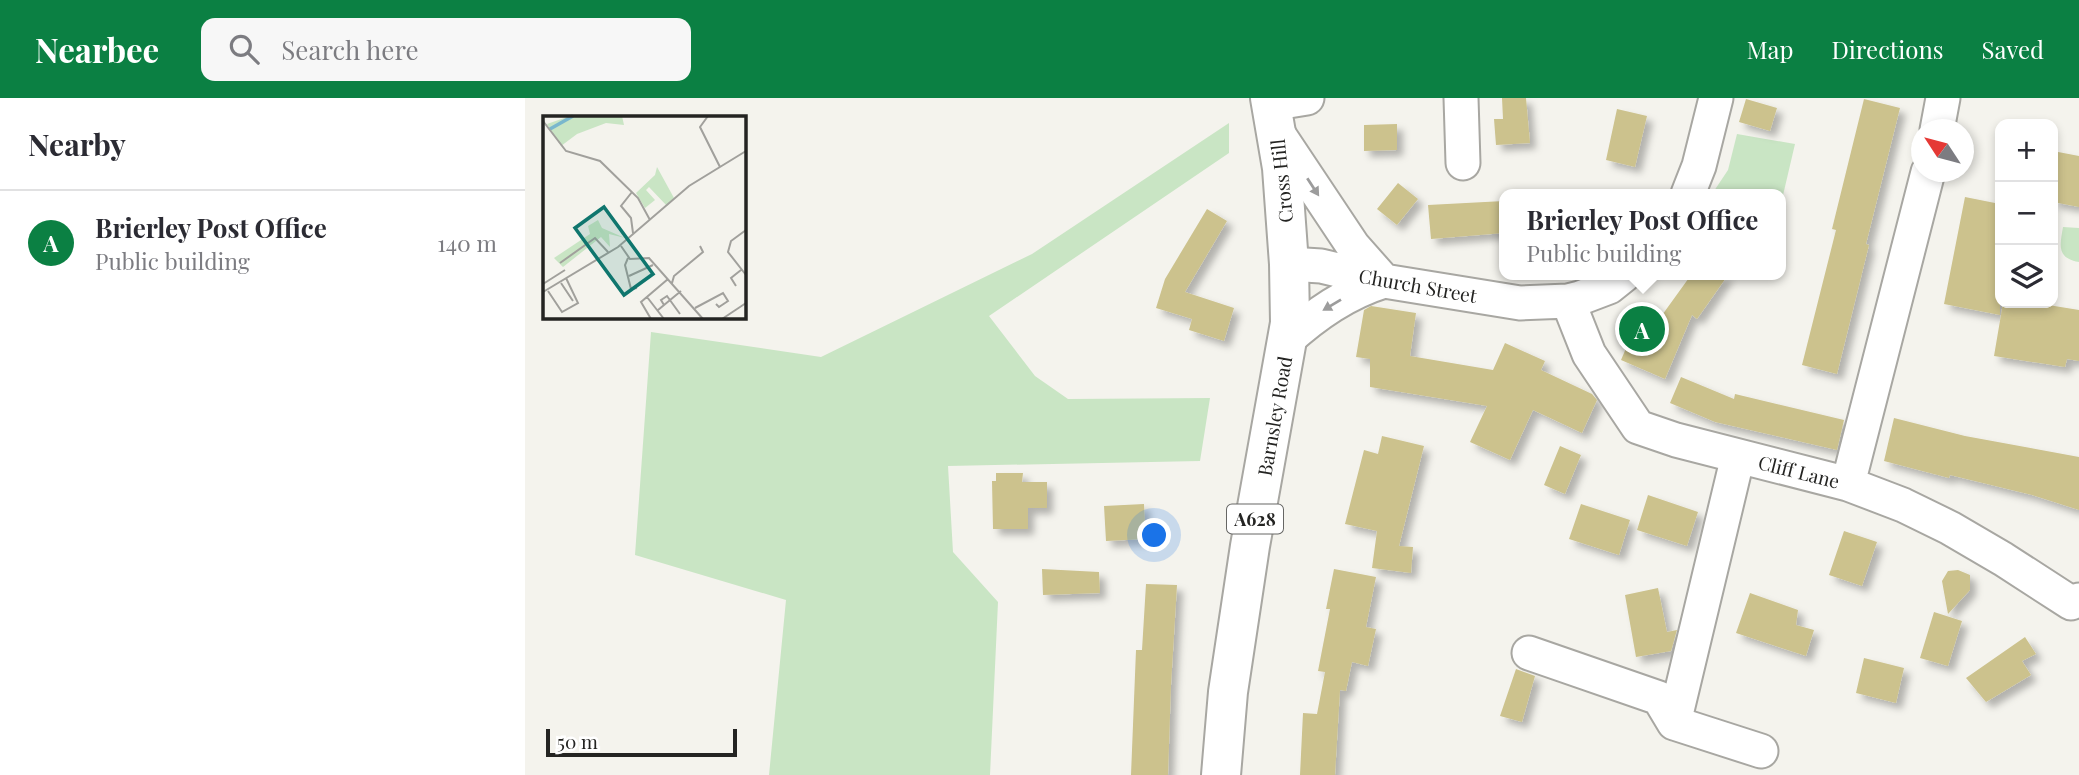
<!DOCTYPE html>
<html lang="en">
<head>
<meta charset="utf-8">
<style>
  :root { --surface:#fff; --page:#f7f7f7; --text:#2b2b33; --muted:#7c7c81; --line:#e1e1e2; --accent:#0b8043 }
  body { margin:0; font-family:"Playfair Display",serif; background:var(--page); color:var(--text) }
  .controls { position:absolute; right:21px; top:21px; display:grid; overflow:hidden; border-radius:14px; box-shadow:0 4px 10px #0003 }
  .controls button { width:63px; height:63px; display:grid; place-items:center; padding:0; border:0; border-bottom:2px solid var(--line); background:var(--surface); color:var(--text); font:35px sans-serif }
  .compass { position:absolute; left:1386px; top:21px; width:63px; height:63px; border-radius:50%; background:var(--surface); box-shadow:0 4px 10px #0003; rotate:306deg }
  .scale { position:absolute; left:21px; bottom:18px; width:191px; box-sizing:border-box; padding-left:7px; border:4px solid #242422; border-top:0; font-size:19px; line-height:24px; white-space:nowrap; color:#242422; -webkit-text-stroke:5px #fff; paint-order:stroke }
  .you { position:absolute; left:630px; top:438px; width:24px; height:24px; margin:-18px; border:5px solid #fff; border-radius:50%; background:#1a73e8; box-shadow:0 0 0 10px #1a73e833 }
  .badge { display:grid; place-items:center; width:46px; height:46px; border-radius:50%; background:var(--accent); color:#fff; font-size:23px; font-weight:700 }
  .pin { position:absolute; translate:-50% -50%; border:4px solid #fff; box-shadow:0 2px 7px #0006 }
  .popup { position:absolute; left:974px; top:91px; width:287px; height:91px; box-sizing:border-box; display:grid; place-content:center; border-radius:14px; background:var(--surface); filter:drop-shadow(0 2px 5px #0005); font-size:23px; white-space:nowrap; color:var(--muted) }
  .popup b { font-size:26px; color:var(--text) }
  .popup::after { content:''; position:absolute; left:50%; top:100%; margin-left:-14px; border:14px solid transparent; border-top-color:var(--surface) }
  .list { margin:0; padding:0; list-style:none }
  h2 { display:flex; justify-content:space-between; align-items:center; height:91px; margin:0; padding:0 28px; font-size:30px }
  h2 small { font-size:23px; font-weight:400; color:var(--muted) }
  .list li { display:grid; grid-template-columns:46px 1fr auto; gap:21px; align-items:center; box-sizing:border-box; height:105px; padding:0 28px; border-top:2px solid var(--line) }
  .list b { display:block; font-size:26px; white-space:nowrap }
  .list p { margin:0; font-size:23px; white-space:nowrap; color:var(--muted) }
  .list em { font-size:23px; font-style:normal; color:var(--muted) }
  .icon { flex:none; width:38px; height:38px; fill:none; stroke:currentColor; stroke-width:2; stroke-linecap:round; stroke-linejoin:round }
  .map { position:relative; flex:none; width:1554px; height:677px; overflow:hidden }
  header { display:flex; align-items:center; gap:42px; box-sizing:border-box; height:98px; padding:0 35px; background:var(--accent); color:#fff }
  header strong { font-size:33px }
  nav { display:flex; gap:38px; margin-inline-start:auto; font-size:24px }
  .search { width:490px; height:63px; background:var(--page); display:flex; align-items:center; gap:18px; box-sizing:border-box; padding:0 24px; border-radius:14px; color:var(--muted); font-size:26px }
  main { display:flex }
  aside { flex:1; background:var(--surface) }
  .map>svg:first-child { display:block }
  .green { fill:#c9e5c4 }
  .building { fill:#ccc28d; filter:url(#shadow) }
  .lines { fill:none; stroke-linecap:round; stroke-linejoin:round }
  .minor-casing { stroke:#a8a7a2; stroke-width:37 }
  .highway-casing { stroke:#a8a7a2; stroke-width:42 }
  .minor { stroke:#fff; stroke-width:33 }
  .highway { stroke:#fff; stroke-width:38 }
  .oneway { fill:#9c9c9c }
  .labels { text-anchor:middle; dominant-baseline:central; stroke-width:6; stroke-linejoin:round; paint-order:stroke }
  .shield { fill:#fff; stroke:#666664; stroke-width:2 }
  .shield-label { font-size:18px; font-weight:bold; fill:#242422 }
  .street-label { font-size:19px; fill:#242422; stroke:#fff }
  .inset-river { fill:none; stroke:#7ab7cd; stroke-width:3.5 }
  .inset-road { fill:none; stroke:#a1a09c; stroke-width:2 }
  .view { fill:#0f766e; fill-opacity:0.15; stroke:#0f766e; stroke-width:3.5 }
  .inset-edge { fill:none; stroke:#242422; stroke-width:3.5 }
</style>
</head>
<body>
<header>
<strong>Nearbee</strong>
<div class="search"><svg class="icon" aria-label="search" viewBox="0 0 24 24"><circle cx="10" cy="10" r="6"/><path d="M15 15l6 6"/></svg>Search here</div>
<nav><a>Map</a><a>Directions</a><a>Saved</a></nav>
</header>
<main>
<aside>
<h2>Nearby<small></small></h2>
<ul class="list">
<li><span class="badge">A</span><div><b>Brierley Post Office</b><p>Public building</p></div><em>140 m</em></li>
</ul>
</aside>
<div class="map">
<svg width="1554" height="677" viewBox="0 0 1554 677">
  <defs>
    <filter id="shadow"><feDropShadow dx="6" dy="6" stdDeviation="3.5" flood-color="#0004"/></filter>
  </defs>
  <rect width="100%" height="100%" fill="#f4f3ed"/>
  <path class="green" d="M704,25v30l-240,163 46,60 33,23 142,-1 -10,63 -252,5 5,86 45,50 -8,173h-221l17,-175 -151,-45 16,-223 170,25 211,-103z
    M1212,36l58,10 -15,64v-14h-68l16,-24z
    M1538,129l16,1v34c-23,-4 -19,-17 -16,-35z"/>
  <path class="building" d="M977,0h24l4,45 -34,2 -2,-26h9z
    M1221,1l31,9 -7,23 -31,-9z
    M1339,1l36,9 -34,136 3,1 -32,129 -35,-9 34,-135 -4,-1z
    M1092,11l30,7 -12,51 -29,-7z
    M872,26v26l-33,1v-26z
    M1528,53l26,5v51l-26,-5z
    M873,85l20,16 -21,26 -20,-16z
    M1440,99l35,7v111l-56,-11z
    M979,103v32l-73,6 -3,-34z
    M682,111l20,12 -42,71 49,16 -10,33 -35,-11 3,-11 -36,-11 9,-29z
    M1166,177h37l-31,44 -5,-4 -27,64 -44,-19 21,-49 18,7z
    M1478,205h33l43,7v51l-12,-2 -2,8 -71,-11z
    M846,208l45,7 -6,43 83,14 12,-27 40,18 -4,9 51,24 5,6 -15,33 -49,-23 -23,50 -40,-18 17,-36 -117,-19v-28l-14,-2 8,-47z
    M1156,279l53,22 1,-5 109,26 -7,30 -122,-28 -45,-19z
    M1369,320l71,18 114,21v53l-47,-15 -82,-20 -1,3 -65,-17z
    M857,338l42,10 -25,100 14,1 -2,26 -39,-5 5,-37 -32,-7 19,-74 14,4z
    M1035,348l21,9 -16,39 -21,-9z
    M471,375h27l-1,9h25v26h-19v21h-35l-1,-48h4z
    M1123,397l50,17 -11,34 -50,-16z
    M619,406l2,35 -40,2 -2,-35z
    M1056,406l49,16 -11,35 -50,-16z
    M1319,433l33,11 -15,44 -33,-11z
    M517,471l57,3 1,21 -57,2z
    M809,471l42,8 -10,50 10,2 -8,37 -16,-4 -6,29 -6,-1 -5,85h-35l3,-62 14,1 8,-42 -7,-1 12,-62h-4z
    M1433,472l12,5v15l-22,24 -6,-33 6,-10z
    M621,486l31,1 -6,100 -3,90h-37l5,-125h6z
    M1133,490l9,44 10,-2 -6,21 -35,6 -11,-62z
    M1225,495l48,17 -2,15 18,5 -8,26 -70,-23z
    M1409,514l28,9 -14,45 -28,-8z
    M1500,539l11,17 -14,7 9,14 -45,27 -20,-24z
    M1339,560l40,10 -8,35 -40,-10z
    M991,571l19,7 -13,46 -22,-6z"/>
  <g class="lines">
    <defs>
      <path id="minor" d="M936,0l2,65
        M745,6l37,-6
        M1412,32l6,-32
        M752,34l76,114 31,35c-38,12 -68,33 -97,59
        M1163,96l11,-28 17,-68
        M764,166l32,2 63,15 136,22 48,-2 12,-3 29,-11 15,-12
        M1043,203l21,53 49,73 38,13 172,44 55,21 47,23 53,31 68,44 8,-3
        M1213,358l-64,267 87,28
        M1323,386l80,-312
        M1004,555l130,45 15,25"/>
      <path id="highway" d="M696,677l7,-83 22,-146 40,-223 -1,-59 -7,-96 -12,-70"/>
    </defs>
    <use href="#minor" class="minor-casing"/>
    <use href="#highway" class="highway-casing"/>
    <use href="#minor" class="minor"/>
    <use href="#highway" class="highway"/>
  </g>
  <defs><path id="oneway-solid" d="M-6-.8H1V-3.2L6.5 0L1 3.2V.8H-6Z" transform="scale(1.75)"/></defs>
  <g class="oneway">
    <use href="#oneway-solid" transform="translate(788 89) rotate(57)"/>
    <use href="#oneway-solid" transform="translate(807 207) rotate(149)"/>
  </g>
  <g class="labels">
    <rect class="shield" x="702" y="406.5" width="56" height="29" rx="5"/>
    <g class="shield-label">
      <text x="730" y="421">A628</text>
    </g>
    <g class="street-label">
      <text transform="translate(756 83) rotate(-96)">Cross Hill</text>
      <text transform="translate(893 187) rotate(10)">Church Street</text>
      <text transform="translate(749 318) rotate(-80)">Barnsley Road</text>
      <text transform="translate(1274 373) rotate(14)">Cliff Lane</text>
    </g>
  </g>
  <g transform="translate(18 18)">
    <rect width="203" height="203" fill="#f4f3ed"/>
    <path d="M27,0h75h-23l2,9 -18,-2 -29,11 -16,12 -14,-22zM114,51l17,31 -7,8 -18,-19 -3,3 9,10 -10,8 -9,-15 19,-18zM55,104l4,8 23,10 -16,-4 1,13 -9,-10 -38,30 -9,-9 36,-24 -2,-8z" fill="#c9e5c4"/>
    <path class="inset-river" d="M7,13l23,-13"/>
    <path class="inset-road" d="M165,0l-8,11 20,40M0,5l23,30 34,10 38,37 12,22M89,76l-11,14 10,12 2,15M203,114l-15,11 -3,11 18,23M78,130l9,13 19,-1 54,61M85,142l-3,7 6,24 6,-1M17,147l35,-25 13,14M86,160l24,-11M18,167l12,18M129,167l2,-7 29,-24 -3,-6M0,168l22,-14M193,170l-5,-8 10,-8M5,175l14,21 16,-9 -12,-25M0,176l75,-45 71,-61 57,-35M104,181l17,22M121,189l-3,-5 6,-4 13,18M152,192l28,-15 5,8 -9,6 -3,-3M115,194l23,-19M108,203l-10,-17 27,-23M179,203l24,-16"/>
    <path class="view" d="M61,91l49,67 -29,21 -49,-67z"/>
    <rect width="203" height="203" class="inset-edge"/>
  </g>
</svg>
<div class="controls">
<button>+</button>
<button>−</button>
<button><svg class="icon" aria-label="layers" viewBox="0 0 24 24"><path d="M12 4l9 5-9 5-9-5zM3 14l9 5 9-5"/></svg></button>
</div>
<svg class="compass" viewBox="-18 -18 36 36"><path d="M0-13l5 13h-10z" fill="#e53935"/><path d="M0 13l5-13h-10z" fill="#7c7c81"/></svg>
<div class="scale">50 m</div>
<div class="you"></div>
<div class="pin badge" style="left:1117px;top:231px">A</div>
<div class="popup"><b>Brierley Post Office</b>Public building</div>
</div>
</main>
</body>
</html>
